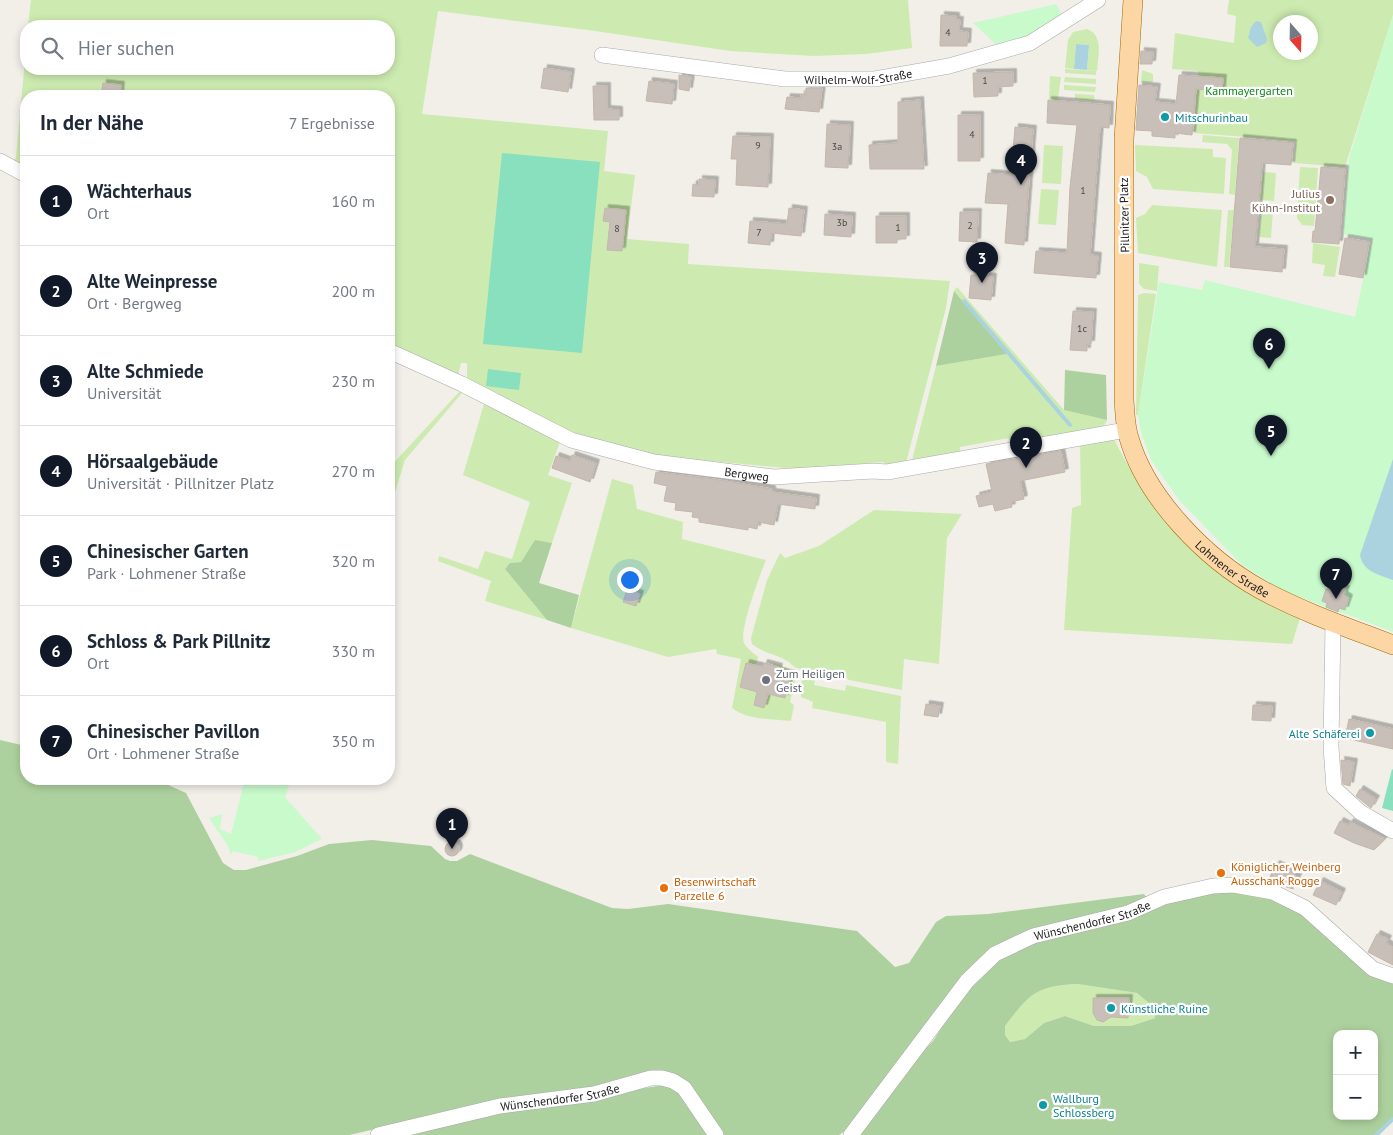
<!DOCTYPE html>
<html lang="de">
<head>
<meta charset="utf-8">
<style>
  :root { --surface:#fff; --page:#f6f6f7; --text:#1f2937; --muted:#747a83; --line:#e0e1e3; --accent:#111827 }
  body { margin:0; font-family:"PT Sans",sans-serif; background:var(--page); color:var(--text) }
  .controls { position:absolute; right:15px; bottom:15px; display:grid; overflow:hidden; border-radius:10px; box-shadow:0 2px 8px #0003 }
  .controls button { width:45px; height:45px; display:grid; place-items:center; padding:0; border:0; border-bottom:1px solid var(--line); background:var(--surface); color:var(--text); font:25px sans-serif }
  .compass { position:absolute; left:1273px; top:15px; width:45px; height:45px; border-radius:50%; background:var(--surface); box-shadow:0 2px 8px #0003; rotate:160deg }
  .you { position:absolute; left:629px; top:579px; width:18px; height:18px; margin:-12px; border:4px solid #fff; border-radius:50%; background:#1a73e8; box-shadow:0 0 0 8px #1a73e833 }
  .badge { display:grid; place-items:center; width:32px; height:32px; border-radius:50%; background:var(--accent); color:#fff; font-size:16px; font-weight:700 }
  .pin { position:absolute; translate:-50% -41px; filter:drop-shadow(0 1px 2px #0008) }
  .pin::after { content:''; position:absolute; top:26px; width:18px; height:15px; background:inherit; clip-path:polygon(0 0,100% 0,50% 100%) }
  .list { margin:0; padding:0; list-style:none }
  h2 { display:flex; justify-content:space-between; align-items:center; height:65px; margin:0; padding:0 20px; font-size:21px }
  h2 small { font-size:16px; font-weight:400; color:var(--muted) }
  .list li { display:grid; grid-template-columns:32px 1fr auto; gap:15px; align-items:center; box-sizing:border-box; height:90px; padding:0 20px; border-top:1px solid var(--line) }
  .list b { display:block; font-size:19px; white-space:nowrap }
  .list p { margin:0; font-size:16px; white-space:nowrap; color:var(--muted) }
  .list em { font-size:16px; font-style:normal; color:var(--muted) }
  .icon { flex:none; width:28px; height:28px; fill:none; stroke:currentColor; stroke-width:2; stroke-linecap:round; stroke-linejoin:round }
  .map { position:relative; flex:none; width:1393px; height:1135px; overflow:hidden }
  .search { position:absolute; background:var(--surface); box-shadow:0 2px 8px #0003; left:20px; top:20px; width:375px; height:55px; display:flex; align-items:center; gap:12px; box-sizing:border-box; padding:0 18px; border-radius:20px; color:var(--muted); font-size:19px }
  .panel { position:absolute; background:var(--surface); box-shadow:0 2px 8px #0003; left:20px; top:90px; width:375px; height:695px; border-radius:20px }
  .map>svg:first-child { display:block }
  .grass { fill:#cdebb0; fill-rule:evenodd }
  .forest { fill:#add19e; fill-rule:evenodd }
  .park { fill:#c8facc }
  .pitch { fill:#88e0be }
  .water { fill:#aad3df }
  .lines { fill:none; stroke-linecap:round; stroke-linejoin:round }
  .stream { stroke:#aad3df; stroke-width:4 }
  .building { fill:#c7bfb8; stroke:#c4b6ab; filter:url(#shadow) }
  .minor-casing { stroke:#a9a9a9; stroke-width:16 }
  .major-casing { stroke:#a06b00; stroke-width:20 }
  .minor { stroke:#fff; stroke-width:15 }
  .major { stroke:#fcd6a4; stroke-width:19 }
  .culture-dot { fill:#0f9aa8; stroke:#fff; stroke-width:2 }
  .education-dot { fill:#8d6e63; stroke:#fff; stroke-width:2 }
  .worship-dot { fill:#6b7280; stroke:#fff; stroke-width:2 }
  .food-dot { fill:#e8710a; stroke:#fff; stroke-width:2 }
  .labels { text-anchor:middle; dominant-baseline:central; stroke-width:4.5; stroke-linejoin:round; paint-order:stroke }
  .number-label { font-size:10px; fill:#4b4948 }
  .street-label { font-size:12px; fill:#222; stroke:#fff }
  .park-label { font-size:12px; fill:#0c8416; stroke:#fff }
  .culture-label { font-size:12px; fill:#0d838f; stroke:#fff; text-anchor:start }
  .education-label { font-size:12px; fill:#785e54; stroke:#fff; text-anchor:end }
  .worship-label { font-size:12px; fill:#5b616d; stroke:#fff; text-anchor:start }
  .food-label { font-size:12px; fill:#c56008; stroke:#fff; text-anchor:start }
</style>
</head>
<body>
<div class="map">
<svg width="1393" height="1135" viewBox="0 0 1393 1135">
  <defs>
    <filter id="shadow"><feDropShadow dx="3.5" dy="-3.5" stdDeviation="0" flood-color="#0004"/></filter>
  </defs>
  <rect width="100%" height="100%" fill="#f2efe9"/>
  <path class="grass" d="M31,0h877l4,48 -46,6 -53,2 -83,-5 -135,-20 -157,-20 -16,103 186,17 -4,40 31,4 -8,64 62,5 -1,20 262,17 -4,27 -39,151 -4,5 -16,2 -4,-4 -86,7 -98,-9 -5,3 -80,-15 -70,-27 -77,-40v-18h-6l-3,12 -69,-31v-248h-363v74l-13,-7 3,-6 10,-109v21h363v-43h-361z
    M1229,0h164v15l-48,152 -51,-4 2,-22 -102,-8 4,-62 -26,-2 3,-36 59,10 2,-27 -9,-2zM1280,22h30v30h-30z
    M1087,29c17,6 11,27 10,42l-10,-1 2,-25 -13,-1 -2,25 -9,-1 3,-28 5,-8z
    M1065,69l31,2v4l-31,-2z
    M1142,70l11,4v8h-12z
    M1050,76l11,1 -3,22 7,2 -16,-2z
    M1065,77l31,2v5l-32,-2z
    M1064,85l32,2 -1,5 -31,-2z
    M1075,94l19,1 1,6 -20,-2z
    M1203,135l36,3 -4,57 -6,-1 3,-44 -5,-6 -25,-2z
    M1044,145l19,1 -2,38 -19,-1z
    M1135,145l78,4v8l13,1 -2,36 -71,-5 -6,-12 -11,-6z
    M1300,167l18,1 -4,58 -12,-1 -5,-7z
    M1263,172l13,1 -2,28 -13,-1z
    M1041,189l18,1 -3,35 -18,-1z
    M1152,205l70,5 -5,57 -79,-14 -2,-35 9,-4z
    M1261,209l12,1 -2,28 -12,-1z
    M1228,210h6l-5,57h-5z
    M1313,243l27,4 -5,30 -12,-1 2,-11 -13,-2z
    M1139,263l20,3 -2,25 -13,-2 -5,-5z
    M957,287l107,123 43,10 -5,10 -91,16 -2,-8 -49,9v8l-46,8 -2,-3 24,-94 71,-12 -53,-63z
    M1144,293l12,1 -18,121h-2l2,-120z
    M460,391l101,48 -13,36 24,8 -20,60 -17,-2 -14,21 -10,1 -6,6 42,51 -62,-19 6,-20 -53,-20 1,-5 39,13 7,-18 27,8 18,-57 -67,-27 21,-71 -22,-11 -57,67 -16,52v-44z
    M1109,439l6,2c43,86 97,140 185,177l-8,26 -228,-14 8,-122 9,-3 -1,-60z
    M612,479l21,6 4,24 46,13 -1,17 84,21c-6,15 -27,70 -22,83 3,6 10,10 14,14l-2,8 -10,-2 -6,24 17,5 -3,13 10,3 4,-14 17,4 6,-24 -13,-3 -5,-6 1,-2 14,5 8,8 -6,26 4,3 -3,16c-18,-2 -45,-1 -59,-13l9,-49 -24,-5 -1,-5 -48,8 -97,-29z
    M874,510l88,4 -15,24 -8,126 -35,-5 -2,31 -53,-10c-14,-14 -35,-6 -52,-12 -4,-1 -6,-5 -10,-7 -11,-7 -24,-8 -35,-17l-1,-6 16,-58 13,-27 5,5 34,-12z
    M802,677l13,2 -1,6 31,6 1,-6 55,11 -3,68 -12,-2v-40l-74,-14 1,-6 -12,-5z
    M1078,984l59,9 18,14v11l-24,8h-37l-29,-10 -21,7 -19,16 -15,3 -5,-7v-9c25,-32 30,-40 73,-42z"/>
  <path class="forest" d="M954,291l53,63 -71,12z
    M1065,370l41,5 1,45 -43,-10z
    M535,540l17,3 -13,40 40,12 -8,33 -24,-8 -42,-51 5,-6 11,-1z
    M0,740l26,6v33h129l31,14 37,70 11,7h12l51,-14 32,-12 43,-4 59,6 14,13 5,2h7l13,-7 142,54 16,1 40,-5 189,27 38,36 14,-4 27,-41 10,-6 42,-2 156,-20 3,4 -23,11 -113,31 -163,189 -9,6h-117l-44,-57 -66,6 -174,31 -89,20h-349z
    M1217,891l41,2 29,11 106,77v139l-14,15h-519l50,-70 23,-24 33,-51 20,-23 38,-22 140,-42zM1078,984l59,9 18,15v10l-24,8h-37l-29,-10 -21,7 -19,16 -15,3 -5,-7v-9c25,-32 30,-40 73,-42zM1337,1034h37v82h-37z
    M663,1085c23,7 32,30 45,50h-306l119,-26z"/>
  <path class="park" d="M1056,4l7,12 -24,16 -39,16 -27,-25z
    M1393,15v617l-47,-18 -23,-6v-2l-39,-15 -41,-25 -64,-66 -28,-40 -10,-28 -3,-17 21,-133 43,8 3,-10 150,37 17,-78 -29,-5 6,-76z
    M245,779h46l-6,18 37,42 -27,13 -37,9v-4l-25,-6 -2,4 -3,-9 -19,-28 13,-4 -2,15 11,5z"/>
  <path class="pitch" d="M502,153l98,9 -18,191 -99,-9z
    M488,369l33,4 -2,17 -33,-4z
    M1392,769l1,1v41l-11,-3z"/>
  <path class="water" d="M1256,21l5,1 6,17 -1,4 -9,4 -9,-9 3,-11z
    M1076,44l13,1 -2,25 -13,-1z
    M1393,459v121c-15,-6 -30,-8 -33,-25z"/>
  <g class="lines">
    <path class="stream" d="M964,301l106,124
      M1376,1135l17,-16"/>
  </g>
  <path class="building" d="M941,15l15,1v4h4l-1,11 9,1 -1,14h-27z
    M1141,51l12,1 -1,12h-12z
    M544,68l27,4 -3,20 -27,-4z
    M1013,72v14l-15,1v9l-24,1 -1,-24z
    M679,75l12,2 -2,14 -10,-2z
    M1179,75l44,3 -1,13 -26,-2 -4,46 -17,-2v5l-23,-2v-5l-16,-1 3,-45 18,2 -2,15 21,2z
    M649,81l25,3 -2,20 -26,-3z
    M103,83l18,2 -1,11h-19z
    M593,86h14v23l12,1v10h-25z
    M806,88h16l-3,24 -34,-3 2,-12 14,1v-4l5,1z
    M920,100l4,69h-54l-1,-24 29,-2v-41z
    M1048,100l62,5 -1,23 -9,-1 -10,128 8,1 -2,22 -62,-5 2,-22 31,2 3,-66 7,-62 -30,-2z
    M958,115h22v46h-22z
    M827,124l23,1 -2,43 -23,-1z
    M1015,127l18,2 -9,116 -19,-2 3,-39 -23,-1 3,-30 23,2z
    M733,136l37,1 -2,50 -32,-2 1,-26h-6z
    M1240,138l53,5 -2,22 -29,-2 -3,37 -4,47 29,2 -2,23 -52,-5z
    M1321,167l24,2 -6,75 -27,-2 1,-11h2z
    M699,179l16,1 -1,17 -22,-1 1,-12 6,1z
    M605,208l21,2 -4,41 -15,-1 3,-28 -7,-1z
    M789,208l15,2 -3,26 -30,-3 -1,12 -22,-2 2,-22 37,3z
    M960,212h18l-1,30 -18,-1z
    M825,214l27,2 -1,21 -27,-2z
    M876,216h30v23h-9v4h-21z
    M1345,238l24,4 -6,36 -24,-4z
    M971,275l22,2 -2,23 -22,-2z
    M1073,311l20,1 -2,32h-4v7l-17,-1z
    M1061,451l4,21 -45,9 4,18 -13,3 1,5 -17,4 -2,-7 -14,3 -3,-11 16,-4 -6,-28z
    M572,455l24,8 -6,19 -38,-14 4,-12 14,5z
    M656,472l57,7 59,10v3l44,6 -1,11 -37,-5 -4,21 -16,-3 -1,7 -9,-2v3l-49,-8v-4l-7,-1 1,-5 -18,-2 1,-7 -12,-2 3,-15 -13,-3z
    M1334,585l12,4 -2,6 5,3 -4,12 -6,-2 -1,4 -12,-5 1,-4 -5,-2 4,-12 6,2z
    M627,590l13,4 -4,12 -13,-4z
    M746,663l17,4 1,-4 15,4 -1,4 13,3 -6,24 -17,-4 -4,14 -10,-3 3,-13 -17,-5z
    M926,704l14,2 -2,11 -14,-2z
    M1253,705l19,1 -1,15 -19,-1z
    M1349,719l44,10v20l-48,-11z
    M1341,760l13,2 -4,24 -7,-2z
    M1360,789l16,10 -5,9 -15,-12z
    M1340,821l8,4 2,-3 35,17 -11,11 -20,-7 -20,-10z
    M445 849a7 7 0 1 1 14 0a7 7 0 1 1-14 0Z
    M1276,864l19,9 -1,3 4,1 -5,12 -25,-8z
    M1320,881l22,11 -6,13 -23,-10z
    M1377,934l11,5 -2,4 7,4v18l-25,-13z
    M1093,998h36l-1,20 -17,-1 -8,5 -6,-2 -4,-7z"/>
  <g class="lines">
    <defs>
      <g id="minor">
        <path id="s1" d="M602,55l183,24h90l74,-13 81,-23 68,-43"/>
        <path d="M0,161l26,14"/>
        <path id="s2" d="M389,351l73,33 109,56 83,22 120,15 99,-6 14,1 239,-42"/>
        <path d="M1333,622l-2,125 3,41 26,24 33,19"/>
        <path id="s3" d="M378,1135l122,-29 94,-12 57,-16h11l11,3 11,7 32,47"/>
        <path id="s4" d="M851,1135l116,-154 28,-27 38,-18 95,-23 36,-16 49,-11 21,-1 39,7 32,16 68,61 20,7"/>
      </g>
      <g id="major">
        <path id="s5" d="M1133,0l-9,139v261c1,13 1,26 5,38 17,60 77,121 131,151 42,23 89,39 133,56"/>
      </g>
    </defs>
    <use href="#minor" class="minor-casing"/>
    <use href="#major" class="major-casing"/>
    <use href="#minor" class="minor"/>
    <use href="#major" class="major"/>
  </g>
  <g class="culture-dot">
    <circle cx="1165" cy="117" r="5"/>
    <circle cx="1370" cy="733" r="5"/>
    <circle cx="1111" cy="1008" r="5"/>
    <circle cx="1043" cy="1105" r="5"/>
  </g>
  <circle class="education-dot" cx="1330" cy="200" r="5"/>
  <circle class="worship-dot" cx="766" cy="680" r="5"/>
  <g class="food-dot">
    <circle cx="1221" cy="873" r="5"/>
    <circle cx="664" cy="888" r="5"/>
  </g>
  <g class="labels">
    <g class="number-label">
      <text x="948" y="32">4</text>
      <text x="985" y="80">1</text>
      <text x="972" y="134">4</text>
      <text x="758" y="145">9</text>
      <text x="837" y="146">3a</text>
      <text x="1083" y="190">1</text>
      <text x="842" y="222">3b</text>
      <text x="970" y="225">2</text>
      <text x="898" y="227">1</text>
      <text x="617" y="228">8</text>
      <text x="759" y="232">7</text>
      <text x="1082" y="328">1c</text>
    </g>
    <g class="street-label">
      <text stroke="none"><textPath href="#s1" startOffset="258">Wilhelm-Wolf-Straße</textPath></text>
      <text transform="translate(1124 215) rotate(-91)">Pillnitzer Platz</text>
      <text stroke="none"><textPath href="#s2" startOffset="382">Bergweg</textPath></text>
      <text stroke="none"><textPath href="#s5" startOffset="609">Lohmener Straße</textPath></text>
      <text stroke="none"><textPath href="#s4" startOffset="335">Wünschendorfer Straße</textPath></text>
      <text stroke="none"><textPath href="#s3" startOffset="186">Wünschendorfer Straße</textPath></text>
    </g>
    <g class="park-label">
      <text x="1249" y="90">Kammayergarten</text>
    </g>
    <g class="culture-label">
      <text x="1175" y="117">Mitschurinbau</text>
      <text x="1360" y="733" text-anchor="end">Alte Schäferei</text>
      <text x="1121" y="1008">Künstliche Ruine</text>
      <text x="1053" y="1098">Wallburg<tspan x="1053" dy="14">Schlossberg</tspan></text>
    </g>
    <g class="education-label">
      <text x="1320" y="193">Julius<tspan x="1320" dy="14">Kühn-Institut</tspan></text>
    </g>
    <g class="worship-label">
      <text x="776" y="673">Zum Heiligen<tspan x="776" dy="14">Geist</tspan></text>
    </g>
    <g class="food-label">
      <text x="1231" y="866">Königlicher Weinberg<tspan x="1231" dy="14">Ausschank Rogge</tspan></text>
      <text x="674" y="881">Besenwirtschaft<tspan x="674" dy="14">Parzelle 6</tspan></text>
    </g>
  </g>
</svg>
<div class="controls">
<button>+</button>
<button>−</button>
</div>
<svg class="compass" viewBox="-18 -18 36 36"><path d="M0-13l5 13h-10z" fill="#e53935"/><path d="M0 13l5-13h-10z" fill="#747a83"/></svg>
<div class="you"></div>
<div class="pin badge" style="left:452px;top:849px">1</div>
<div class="pin badge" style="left:1026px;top:468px">2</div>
<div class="pin badge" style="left:982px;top:283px">3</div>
<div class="pin badge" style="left:1021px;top:185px">4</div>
<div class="pin badge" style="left:1271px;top:456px">5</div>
<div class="pin badge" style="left:1269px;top:369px">6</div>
<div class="pin badge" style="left:1336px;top:599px">7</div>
<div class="search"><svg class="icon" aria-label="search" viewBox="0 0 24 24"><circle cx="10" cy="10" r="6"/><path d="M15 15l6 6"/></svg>Hier suchen</div>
<section class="panel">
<h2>In der Nähe<small>7 Ergebnisse</small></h2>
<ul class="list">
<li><span class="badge">1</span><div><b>Wächterhaus</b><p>Ort</p></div><em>160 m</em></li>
<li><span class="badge">2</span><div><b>Alte Weinpresse</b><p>Ort · Bergweg</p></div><em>200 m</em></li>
<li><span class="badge">3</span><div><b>Alte Schmiede</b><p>Universität</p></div><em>230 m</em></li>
<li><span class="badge">4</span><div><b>Hörsaalgebäude</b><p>Universität · Pillnitzer Platz</p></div><em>270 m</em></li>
<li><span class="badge">5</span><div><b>Chinesischer Garten</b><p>Park · Lohmener Straße</p></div><em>320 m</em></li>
<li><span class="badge">6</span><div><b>Schloss &amp; Park Pillnitz</b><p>Ort</p></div><em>330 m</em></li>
<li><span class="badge">7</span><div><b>Chinesischer Pavillon</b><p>Ort · Lohmener Straße</p></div><em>350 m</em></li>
</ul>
</section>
</div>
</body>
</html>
